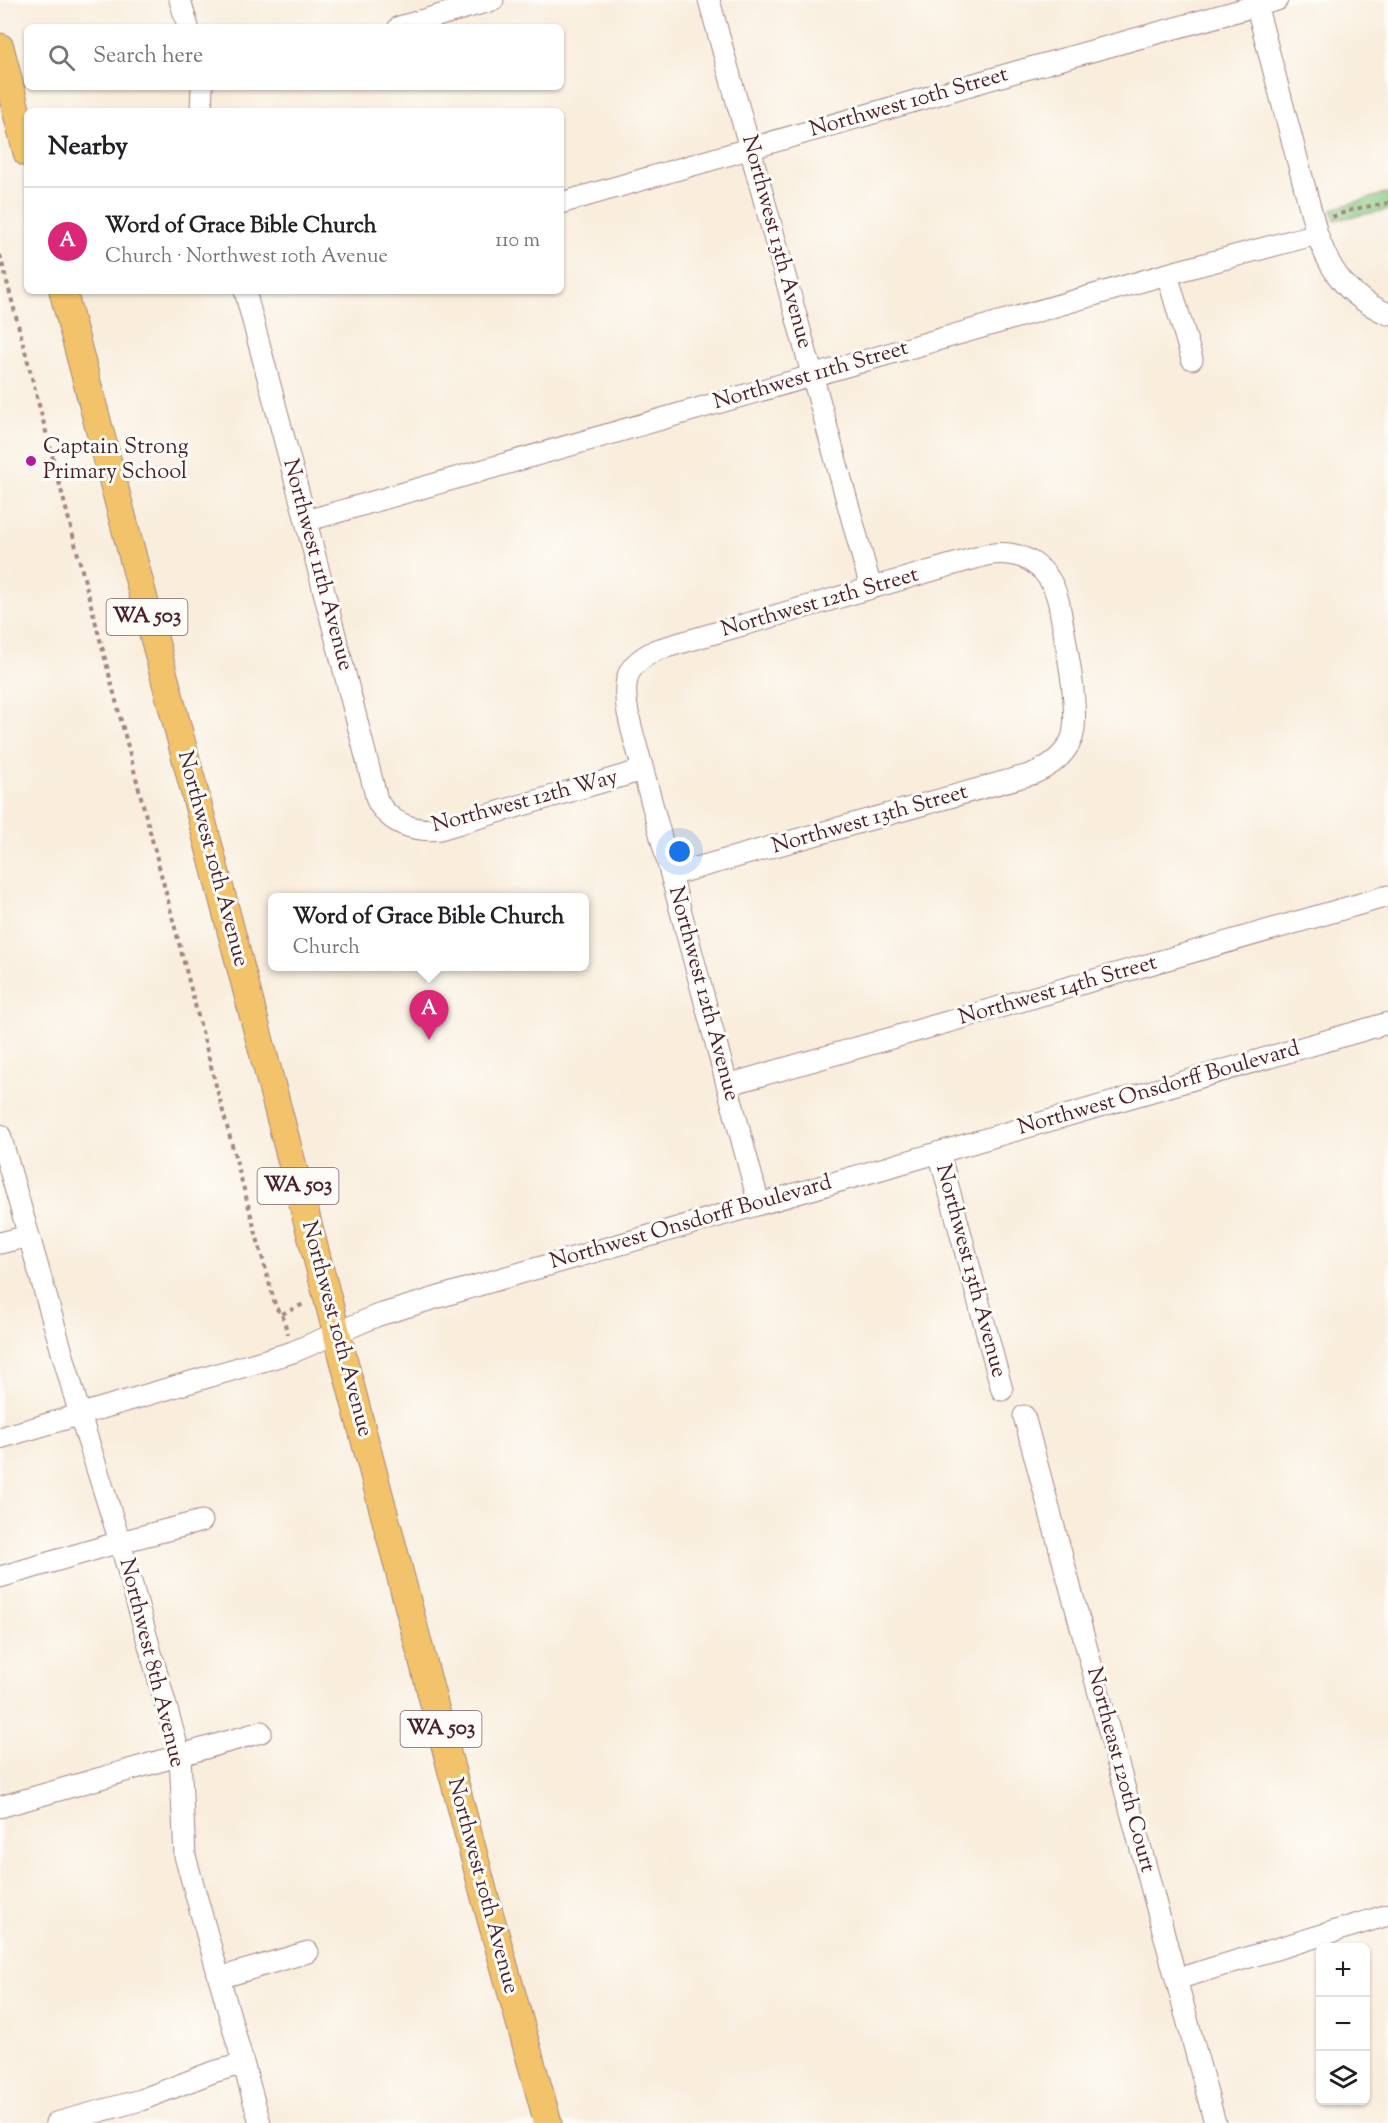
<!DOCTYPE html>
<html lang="en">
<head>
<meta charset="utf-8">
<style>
  :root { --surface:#fff; --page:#f6f6f6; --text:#202124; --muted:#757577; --line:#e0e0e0; --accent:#db2777 }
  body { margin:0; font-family:"Sorts Mill Goudy",serif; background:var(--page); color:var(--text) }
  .controls { position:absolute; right:18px; bottom:18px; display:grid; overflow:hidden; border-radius:9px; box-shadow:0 2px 4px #0004 }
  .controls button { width:54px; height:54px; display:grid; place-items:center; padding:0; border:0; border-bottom:2px solid var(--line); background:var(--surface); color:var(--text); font:30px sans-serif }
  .you { position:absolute; left:680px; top:852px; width:21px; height:21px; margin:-15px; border:4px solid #fff; border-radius:50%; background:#1a73e8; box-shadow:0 0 0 9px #1a73e833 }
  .badge { display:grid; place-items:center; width:39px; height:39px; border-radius:50%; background:var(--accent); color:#fff; font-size:20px; font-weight:700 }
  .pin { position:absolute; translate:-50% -50px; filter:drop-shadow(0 2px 3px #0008) }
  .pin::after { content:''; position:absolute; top:32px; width:21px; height:18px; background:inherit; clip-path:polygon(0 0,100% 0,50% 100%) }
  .popup { position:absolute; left:268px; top:893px; width:321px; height:78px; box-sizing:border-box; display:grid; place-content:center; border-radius:9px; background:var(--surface); filter:drop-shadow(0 2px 4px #0005); font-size:20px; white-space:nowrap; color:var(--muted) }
  .popup b { font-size:22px; color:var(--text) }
  .popup::after { content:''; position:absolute; left:50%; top:100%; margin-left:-12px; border:12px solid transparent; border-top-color:var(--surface) }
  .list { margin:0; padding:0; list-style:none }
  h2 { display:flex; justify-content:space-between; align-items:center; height:78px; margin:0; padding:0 24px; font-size:26px }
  h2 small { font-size:20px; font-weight:400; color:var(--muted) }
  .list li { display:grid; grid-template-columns:39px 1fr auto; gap:18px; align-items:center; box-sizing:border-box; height:108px; padding:0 24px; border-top:2px solid var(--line) }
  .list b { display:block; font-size:22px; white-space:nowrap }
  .list p { margin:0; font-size:20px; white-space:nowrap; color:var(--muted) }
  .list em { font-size:20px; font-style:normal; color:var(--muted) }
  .icon { flex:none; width:33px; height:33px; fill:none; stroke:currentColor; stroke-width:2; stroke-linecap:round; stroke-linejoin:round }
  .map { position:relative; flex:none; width:1388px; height:2123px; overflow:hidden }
  .search { position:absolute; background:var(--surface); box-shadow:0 2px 4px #0004; left:24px; top:24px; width:540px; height:66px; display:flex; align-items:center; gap:15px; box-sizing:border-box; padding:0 21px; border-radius:9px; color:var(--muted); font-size:22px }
  .panel { position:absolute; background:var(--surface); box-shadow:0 2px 4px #0004; left:24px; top:108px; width:540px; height:186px; border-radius:9px }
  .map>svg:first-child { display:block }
  .green { fill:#8bc97f; stroke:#6a7455; stroke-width:1.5 }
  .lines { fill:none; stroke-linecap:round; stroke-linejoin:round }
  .minor-casing { stroke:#a28684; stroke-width:23 }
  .major-casing { stroke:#a28684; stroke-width:29 }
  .path { stroke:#a28684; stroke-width:4; stroke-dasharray:4.5 4.5; stroke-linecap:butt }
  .minor { stroke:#fff; stroke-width:21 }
  .major { stroke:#f2c36a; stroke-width:27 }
  .poi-dot { fill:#b5179e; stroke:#fdfcf7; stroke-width:2 }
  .labels { text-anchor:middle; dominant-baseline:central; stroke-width:6; stroke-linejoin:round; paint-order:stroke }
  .shield { fill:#fdfcf7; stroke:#806168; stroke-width:1.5 }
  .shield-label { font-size:21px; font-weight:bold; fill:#4a1f2b }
  .street-label { font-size:22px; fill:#4a1f2b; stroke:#fdfcf7 }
  .poi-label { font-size:22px; fill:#4a1f2b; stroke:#fdfcf7; text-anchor:start }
</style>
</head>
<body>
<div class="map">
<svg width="1388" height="2123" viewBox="0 0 1388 2123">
  <rect width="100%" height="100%" fill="#fdfcf7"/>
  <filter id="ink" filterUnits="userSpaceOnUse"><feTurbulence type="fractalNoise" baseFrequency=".0167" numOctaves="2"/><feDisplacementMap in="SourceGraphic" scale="12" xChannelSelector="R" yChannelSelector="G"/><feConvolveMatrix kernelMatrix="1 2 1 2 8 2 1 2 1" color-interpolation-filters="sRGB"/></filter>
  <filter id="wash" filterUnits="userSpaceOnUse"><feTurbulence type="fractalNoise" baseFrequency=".008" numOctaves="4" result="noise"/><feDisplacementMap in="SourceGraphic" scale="24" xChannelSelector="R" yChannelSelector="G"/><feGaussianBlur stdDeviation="1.35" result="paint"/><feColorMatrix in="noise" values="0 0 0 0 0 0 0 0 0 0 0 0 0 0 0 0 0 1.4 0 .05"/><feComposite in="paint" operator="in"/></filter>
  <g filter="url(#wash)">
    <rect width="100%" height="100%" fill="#f9eddc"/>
    <path class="green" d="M1388,193v17l-53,10 -3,-11z"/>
  </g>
  <g filter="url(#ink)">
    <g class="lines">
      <defs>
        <path id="minor" d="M180,0l8,27
          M709,0l162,588
          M1255,0l62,234c14,40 32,63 71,80
          M399,27l94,-27
          M201,111l1,-24
          M561,203l458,-132 258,-71
          M1167,274l25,85
          M245,291l61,230 71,279c12,24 38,32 63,29l203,-59
          M306,521l861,-247 150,-40
          M671,875l361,-101c17,-7 33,-18 40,-36 9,-26 -8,-104 -13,-134 -8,-37 -36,-56 -73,-49l-330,95c-12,6 -26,15 -29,29 -6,24 10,67 16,91l116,434
          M727,1085l661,-189
          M0,1135l80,280 40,127 60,214 5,100 75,267
          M939,1152l63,238
          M0,1243l29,-7
          M1024,1416l191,707
          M0,1438l293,-86 83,-36 96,-29 916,-264
          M0,1577l120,-35 82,-21
          M0,1807l261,-75
          M219,1978l89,-26
          M1177,1979l211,-64
          M56,2123l85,-23 72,-28 29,-8"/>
        <path id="major" d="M0,47l27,106
          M63,291l421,1603 64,229"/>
      </defs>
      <use href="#minor" class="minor-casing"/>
      <use href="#major" class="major-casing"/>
      <path class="path" d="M1332,217l22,-8 34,-6
        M0,255l218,838 58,215 6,6 6,20
        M282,1314l24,-11"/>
      <use href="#minor" class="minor"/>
      <use href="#major" class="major"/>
    </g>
  </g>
  <circle class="poi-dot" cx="31" cy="461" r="6"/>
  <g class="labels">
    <g class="shield">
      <rect x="106.5" y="599" width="81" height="36" rx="4.5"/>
      <rect x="257.5" y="1168" width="81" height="36" rx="4.5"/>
      <rect x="400.5" y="1711" width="81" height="36" rx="4.5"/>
    </g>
    <g class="shield-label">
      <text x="147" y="617">WA 503</text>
      <text x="298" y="1186">WA 503</text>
      <text x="441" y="1729">WA 503</text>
    </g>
    <g class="street-label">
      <text transform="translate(909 103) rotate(-16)">Northwest 10th Street</text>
      <text transform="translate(776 242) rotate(75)">Northwest 13th Avenue</text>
      <text transform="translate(811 376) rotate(-16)">Northwest 11th Street</text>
      <text transform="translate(317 565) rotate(75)">Northwest 11th Avenue</text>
      <text transform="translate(820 603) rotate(-16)">Northwest 12th Street</text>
      <text transform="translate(525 802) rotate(-15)">Northwest 12th Way</text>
      <text transform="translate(870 820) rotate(-16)">Northwest 13th Street</text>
      <text transform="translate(212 859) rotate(75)">Northwest 10th Avenue</text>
      <text transform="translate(1058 991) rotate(-16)">Northwest 14th Street</text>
      <text transform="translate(703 994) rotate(75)">Northwest 12th Avenue</text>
      <text transform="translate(1159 1089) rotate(-16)">Northwest Onsdorff Boulevard</text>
      <text transform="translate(691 1223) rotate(-16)">Northwest Onsdorff Boulevard</text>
      <text transform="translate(970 1271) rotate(75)">Northwest 13th Avenue</text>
      <text transform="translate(336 1329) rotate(75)">Northwest 10th Avenue</text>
      <text transform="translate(151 1663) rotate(76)">Northwest 8th Avenue</text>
      <text transform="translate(1120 1770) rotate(75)">Northeast 120th Court</text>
      <text transform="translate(482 1886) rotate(75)">Northwest 10th Avenue</text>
    </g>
    <g class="poi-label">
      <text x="43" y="448">Captain Strong<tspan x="43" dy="25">Primary School</tspan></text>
    </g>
  </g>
</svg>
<div class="controls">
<button>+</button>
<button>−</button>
<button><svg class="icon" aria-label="layers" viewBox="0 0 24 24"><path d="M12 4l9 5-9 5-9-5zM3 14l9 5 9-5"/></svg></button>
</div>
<div class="you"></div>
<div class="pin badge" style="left:429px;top:1040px">A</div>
<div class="popup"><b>Word of Grace Bible Church</b>Church</div>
<div class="search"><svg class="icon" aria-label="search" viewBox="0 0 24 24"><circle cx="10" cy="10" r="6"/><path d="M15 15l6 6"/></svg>Search here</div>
<section class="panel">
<h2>Nearby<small></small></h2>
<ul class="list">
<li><span class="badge">A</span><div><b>Word of Grace Bible Church</b><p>Church · Northwest 10th Avenue</p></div><em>110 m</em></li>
</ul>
</section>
</div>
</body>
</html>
